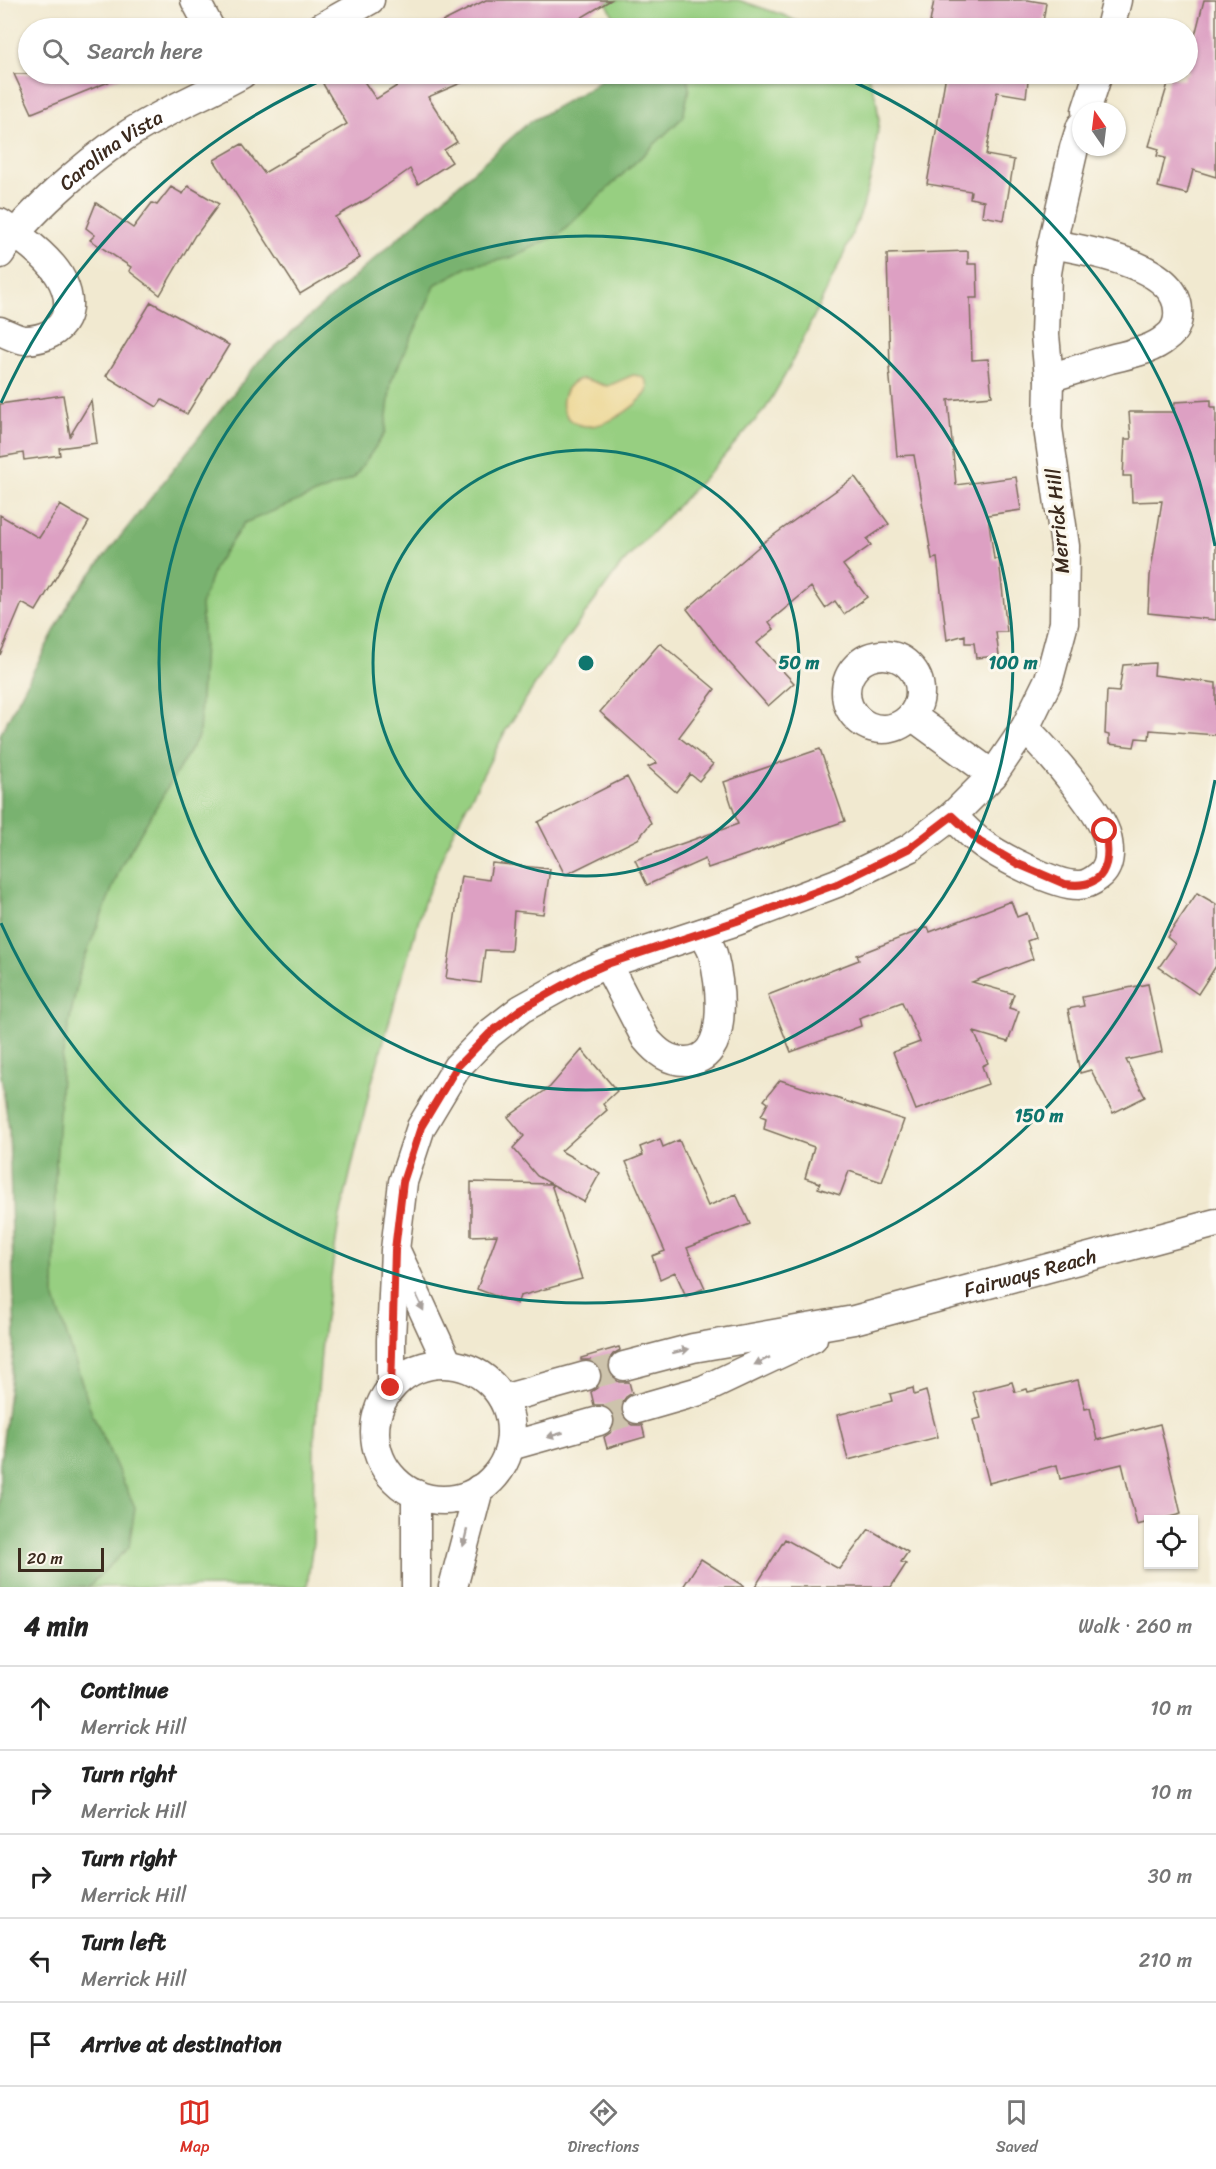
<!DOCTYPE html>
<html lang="en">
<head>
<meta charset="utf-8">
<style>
  :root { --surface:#fff; --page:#f2f2f2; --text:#222; --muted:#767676; --line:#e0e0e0; --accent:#d93025 }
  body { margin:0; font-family:Sriracha,sans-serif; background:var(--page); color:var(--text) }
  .controls { position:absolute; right:18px; bottom:18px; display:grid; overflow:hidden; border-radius:0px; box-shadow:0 2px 4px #0004 }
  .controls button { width:54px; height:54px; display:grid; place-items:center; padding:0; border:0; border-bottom:2px solid var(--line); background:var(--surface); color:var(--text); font:30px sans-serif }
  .compass { position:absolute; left:1072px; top:102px; width:54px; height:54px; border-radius:50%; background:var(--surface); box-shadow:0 2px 4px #0004; rotate:346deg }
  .scale { position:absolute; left:18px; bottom:15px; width:86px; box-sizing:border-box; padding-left:6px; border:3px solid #3b2a1e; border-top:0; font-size:16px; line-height:21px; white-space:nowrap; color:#3b2a1e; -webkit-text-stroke:4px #fbf7ec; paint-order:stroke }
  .stop { position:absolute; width:18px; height:18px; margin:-14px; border:4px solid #d93025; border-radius:50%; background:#fff }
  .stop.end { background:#d93025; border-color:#fff; box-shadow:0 2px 6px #0008 }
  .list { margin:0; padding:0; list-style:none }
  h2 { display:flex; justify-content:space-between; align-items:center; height:78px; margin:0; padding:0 24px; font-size:26px }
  h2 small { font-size:20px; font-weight:400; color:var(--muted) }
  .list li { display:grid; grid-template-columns:39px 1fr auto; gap:18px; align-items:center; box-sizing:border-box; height:84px; padding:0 24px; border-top:2px solid var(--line) }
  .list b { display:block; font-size:22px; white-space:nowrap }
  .list p { margin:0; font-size:20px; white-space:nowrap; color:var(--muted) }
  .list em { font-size:20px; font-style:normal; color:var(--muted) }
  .icon { flex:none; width:33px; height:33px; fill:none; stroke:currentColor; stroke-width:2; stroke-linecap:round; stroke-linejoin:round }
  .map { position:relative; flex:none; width:1216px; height:1587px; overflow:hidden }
  .search { position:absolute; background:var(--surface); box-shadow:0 2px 4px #0004; left:18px; right:18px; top:18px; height:66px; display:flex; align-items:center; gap:15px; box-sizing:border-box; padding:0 21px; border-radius:33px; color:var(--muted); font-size:22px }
  .sheet { height:498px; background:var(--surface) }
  nav { display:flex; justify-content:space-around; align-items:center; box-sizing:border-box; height:84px; border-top:2px solid var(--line); background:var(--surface); font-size:16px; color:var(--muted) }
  nav a { display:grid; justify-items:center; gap:3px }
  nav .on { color:var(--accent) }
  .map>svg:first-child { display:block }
  .green { fill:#97cf81; stroke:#697c50; stroke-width:1.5 }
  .forest { fill:#79b26f; stroke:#5a6e46; stroke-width:1.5 }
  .sand { fill:#eeda9e; stroke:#94825e; stroke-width:1.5 }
  .building { fill:#dda0c3 }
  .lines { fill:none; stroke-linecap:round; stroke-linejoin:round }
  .street-tunnel { stroke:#cdc3ac; stroke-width:28; stroke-dasharray:28 14; stroke-linecap:butt }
  .street-casing { stroke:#7b6d5c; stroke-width:31 }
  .street { stroke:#fff; stroke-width:28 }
  .oneway { fill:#a79f9a }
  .route { stroke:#d93025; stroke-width:8 }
  .ring { fill:none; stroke:#0f766e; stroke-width:3 }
  .labels { text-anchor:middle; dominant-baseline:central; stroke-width:6; stroke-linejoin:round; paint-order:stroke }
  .street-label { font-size:20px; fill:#3b2a1e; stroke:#fbf7ec }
  .centre { fill:#0f766e; stroke:#fbf7ec; stroke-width:3 }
  .ring-label { font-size:18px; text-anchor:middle; font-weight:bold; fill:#0f766e; stroke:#fbf7ec; stroke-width:6; stroke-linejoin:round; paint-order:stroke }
</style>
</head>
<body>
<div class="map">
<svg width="1216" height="1587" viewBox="0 0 1216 1587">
  <rect width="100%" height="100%" fill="#fbf7ec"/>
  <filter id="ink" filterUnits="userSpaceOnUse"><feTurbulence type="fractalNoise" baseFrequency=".0167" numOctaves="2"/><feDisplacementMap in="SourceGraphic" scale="12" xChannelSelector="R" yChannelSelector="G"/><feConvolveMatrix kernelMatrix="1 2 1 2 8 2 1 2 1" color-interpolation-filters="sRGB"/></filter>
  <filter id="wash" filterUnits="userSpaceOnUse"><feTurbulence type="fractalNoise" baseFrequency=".008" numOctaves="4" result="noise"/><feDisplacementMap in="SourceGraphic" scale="24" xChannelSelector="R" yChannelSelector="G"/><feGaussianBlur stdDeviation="1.35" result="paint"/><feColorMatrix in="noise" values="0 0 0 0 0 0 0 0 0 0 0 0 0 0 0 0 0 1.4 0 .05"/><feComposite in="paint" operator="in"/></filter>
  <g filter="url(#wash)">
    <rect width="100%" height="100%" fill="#f1e9d0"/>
    <path class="green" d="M605,0h133l48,16 23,12h-182l-13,-11z
      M654,74h213l9,23 3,23 -5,43 -11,44 -20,49 -55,114 -22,38 -58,66 -87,91 -72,98 -43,67 -57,110 -26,65 -52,180 -32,136 -17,119 -8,102 -1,100 -6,45h-307l33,-424 110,-605z"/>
    <path class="forest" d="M607,74h81l1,15 -6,28 -123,117 -50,24 -40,8 -34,18 -45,98 -6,51 -31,45 -110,45 -29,43 -14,39 3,39 -5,91 -77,129 -42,106 -18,88 -7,125 -1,113 37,115 44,96 -6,40 -41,40h-88v-122l15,-124 -6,-212 -9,-60v-334l71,-136 188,-238 269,-238 64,-36z"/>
    <path class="sand" d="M633,375c11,1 17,6 14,17 -14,19 -60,50 -80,24 -10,-12 -2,-34 14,-37 9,-1 18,6 27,7z"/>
    <g id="blocks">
      <path class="building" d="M486,0h125l-47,28h-134z
        M934,0h94l18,3 -4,25h-113z
        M1204,0h12v177l-23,-7 -6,24 -29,-7 7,-29 -8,-2 2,-7 -10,-3 21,-69 13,3 2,-6h3v-11z
        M14,74h114l-96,39z
        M339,74h20l17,25 40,-25h66l-54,23 29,45 -13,8 8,12 -34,22 -8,-15 -43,30 -32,18 25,41 -60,36 -86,-134 28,-16 22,29 83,-49 -24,-40z
        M946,74h83l-3,23 -29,-5 -11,63 28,5 -10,60 -22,-4 2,-15 -14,-3 1,-7 -44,-7z
        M188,186l31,18 -22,30 -2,1 -35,60 -31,-24 2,-4 -41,-27 5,-5 -9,-7 10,-25 37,25 19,-25 5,2 14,-18 12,7z
        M968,251v13h9l1,34h-8l2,62 16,-1 4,37 -44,4 8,85 60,-8 5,33 -33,5 6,44h5l8,73h-11l3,24 -23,2 -2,-15h-9v-8l-18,5 -10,-82 -5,1 -18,-104 -17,1 -8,-88h1l-3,-114z
        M151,302l78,43 -42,69 -25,-14 -5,7 -51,-31z
        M63,395l7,41 21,-35 6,42 -38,5 1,7 -36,5 -1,-7 -23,4v-53z
        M1211,400v7h5v213l-68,-7 2,-37 12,-75 -30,1 -1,-26h-8l2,-37h6l-2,-27h45l1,-10z
        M855,477l34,47 -22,15 4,6 -28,20 24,32 -23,17 -9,-13 -10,7 -14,-21 -42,35 5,7 -17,14 37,40 -26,23 -41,-46 -40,-51 77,-67z
        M60,505l29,17 -53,89 -14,-8 -22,52v-140l39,23z
        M660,643l55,46 -36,48 34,27 -14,17 -9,-7 -14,18 -28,-25 9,-4 -57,-51z
        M1155,663l-1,12 62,8v52l-66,-5 -1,9 -13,-1 -2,9 -25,-3v-9l-4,-1 2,-43 12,1 4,-27z
        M820,749l25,72 -137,47 -3,-9 -58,26 -12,-25 103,-36 -14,-42z
        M627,777l24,46 -13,16 -73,36 -27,-53z
        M492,863l58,6 -7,45 -29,-3 -3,40 -26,-1 -4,33 -35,-5 15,-102 28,4z
        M1197,893l19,11v62l-18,28 -39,-27 16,-23 -8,-7z
        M1011,901l6,16 10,-4 8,25 -8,3 6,18 -61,23 42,12 -5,14 10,3 -11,31 -34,-10 14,31 -6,3 6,18 -72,26 -23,-58 27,-10 -18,-40 -43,16 2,8 -70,26 -23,-57 91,-35 -2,-5 71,-28 2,5z
        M1148,984l14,68 -36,8 19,37 -32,16 -22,-43 -11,3 -12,-64 16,-3 -2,-9z
        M582,1050l35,41 -14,13 4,6 -46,41 39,22 -16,29 -47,-26 -24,-28 11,-12 -16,-19 42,-30z
        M780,1080l124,40 -22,62 -33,-11 -9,24 -22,-7 2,-5 -15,-5 9,-31 -50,-18 2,-11 -5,-2 7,-13 -4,-3z
        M660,1139l3,8 16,-7 29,66 28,-12 14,30 -63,24 18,40 -19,8 -11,-24 -15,7 -8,-23 13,-5 -39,-89 17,-7 -3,-8z
        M471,1182l80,2 31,95 -62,17 -3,8 -40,-15 20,-54 -26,1z
        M619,1347l1,3 -7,4 -5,7v10l4,6 7,5h10l3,11 -6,4 -5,7v10l5,7 6,4h10l3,12 -38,11 -3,-11 6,-4 5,-7v-10l-4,-6 -7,-5h-10l-3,-13 6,-4 5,-7v-10l-5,-7 -7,-4h-9v-2z
        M1078,1380l7,29 5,-1 7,32 63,-16 21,90 -23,6h-9v2l-12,3 -15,-61 -62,15 -3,-14 -68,18 -16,-63 8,-2 -8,-26 39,-10 3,10 12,-3 1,3z
        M913,1388l1,7 12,-4 12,46 -90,23 -11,-45 55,-14 -2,-7z
        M869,1529l39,23 -7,10 5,2 -15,23h-136l30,-48 54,30z
        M701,1559l44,28h-62z"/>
    </g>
  </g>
  <g filter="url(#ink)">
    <use href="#blocks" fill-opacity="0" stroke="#7b6d5c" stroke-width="1.5"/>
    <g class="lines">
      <path class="street-tunnel" d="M586,1376l38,-10
        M599,1421l38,-12"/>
      <defs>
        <g id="street">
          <path d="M195,0l15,28"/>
          <path d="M320,28l50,-28"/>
          <path d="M1110,28l7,-28"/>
          <path d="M1086,111l12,-37"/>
          <path id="s1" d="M0,254c26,-39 84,-90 124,-117 37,-25 79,-41 118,-63"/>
          <path d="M0,331c8,3 18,9 26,9 39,-2 53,-32 33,-65 -12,-19 -40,-40 -59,-52"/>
          <path d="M1049,378c20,-6 41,-13 61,-19 19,-5 41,-8 56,-21 9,-6 13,-17 12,-28 -2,-45 -91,-60 -126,-66"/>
          <circle cx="883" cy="692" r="37"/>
          <path d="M912,716l81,59"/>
          <path d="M952,816c9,8 18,18 27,25 19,15 77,45 100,44 8,0 14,-4 20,-9 13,-10 11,-29 7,-43 -5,-14 -15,-27 -24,-39 -18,-24 -36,-45 -57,-66"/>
          <path d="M607,964l39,75c11,13 22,22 39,22 47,1 35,-78 28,-107 -2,-7 -7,-14 -11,-21"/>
          <path d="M398,1255l50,109"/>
          <circle cx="443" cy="1432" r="68"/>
          <path id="s2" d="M624,1366l69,-18 161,-28 362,-97"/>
          <path d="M391,1388v-48l4,-90 8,-68 18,-55 36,-60 32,-33 32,-25 63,-35 23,-10 130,-43 100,-38 73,-35 42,-32 41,-41 32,-47 24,-49 15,-56 1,-77 -17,-118 1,-50 -4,-43 2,-62 5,-29 22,-96 7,-22"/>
          <path d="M503,1399l83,-23"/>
          <path d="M637,1409l66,-19 110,-52"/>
          <path d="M510,1446l89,-25"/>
          <path d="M416,1587v-93"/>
          <path d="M453,1587l26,-98"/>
        </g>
      </defs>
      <use href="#street" class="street-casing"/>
      <use href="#street" class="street"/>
    </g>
    <defs><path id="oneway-solid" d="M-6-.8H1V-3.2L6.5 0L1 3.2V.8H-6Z" transform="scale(1.5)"/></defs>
    <g class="oneway">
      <use href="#oneway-solid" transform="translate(420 1303) rotate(65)"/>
      <use href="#oneway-solid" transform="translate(681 1351) rotate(-14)"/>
      <use href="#oneway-solid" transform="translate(762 1361) rotate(154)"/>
      <use href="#oneway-solid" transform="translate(555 1435) rotate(164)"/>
      <use href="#oneway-solid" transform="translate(465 1538) rotate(103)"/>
    </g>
  </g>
  <g class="lines" filter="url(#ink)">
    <path class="route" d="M391,1388l4,-138 8,-68 18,-55 36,-60 32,-33 32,-25 63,-35 23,-10 130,-43 100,-37 73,-36 42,-32 28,26 38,22 47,20c40,6 47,-20 40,-53"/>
  </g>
  <g class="ring">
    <circle cx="586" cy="663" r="213"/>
    <circle cx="586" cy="663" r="427"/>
    <path d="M1215 780A640 640 0 0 1 1 923M1 403A640 640 0 0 1 336 74M502 28A640 640 0 0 1 670 28M836 74A640 640 0 0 1 1215 546"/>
  </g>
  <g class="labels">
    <g class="street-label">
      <text stroke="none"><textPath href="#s1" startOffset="153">Carolina Vista</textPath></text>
      <text transform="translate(1058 521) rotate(-95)">Merrick Hill</text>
      <text stroke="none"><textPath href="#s2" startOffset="417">Fairways Reach</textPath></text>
    </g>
  </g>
  <circle cx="586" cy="663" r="9" class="centre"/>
  <g class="ring-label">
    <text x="799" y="669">50 m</text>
    <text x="1013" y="669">100 m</text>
    <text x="1039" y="1122">150 m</text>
  </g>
</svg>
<div class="controls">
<button><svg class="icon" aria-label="locate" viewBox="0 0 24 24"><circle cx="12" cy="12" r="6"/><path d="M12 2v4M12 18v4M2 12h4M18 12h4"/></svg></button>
</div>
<svg class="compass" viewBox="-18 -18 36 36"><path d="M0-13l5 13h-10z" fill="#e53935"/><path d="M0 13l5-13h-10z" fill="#767676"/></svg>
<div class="scale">20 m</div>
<div class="stop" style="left:1105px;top:831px"></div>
<div class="stop end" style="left:391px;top:1388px"></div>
<div class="search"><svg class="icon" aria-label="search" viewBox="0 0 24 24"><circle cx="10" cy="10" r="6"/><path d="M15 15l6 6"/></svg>Search here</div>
</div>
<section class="sheet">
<h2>4 min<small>Walk · 260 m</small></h2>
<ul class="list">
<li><svg class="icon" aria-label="ahead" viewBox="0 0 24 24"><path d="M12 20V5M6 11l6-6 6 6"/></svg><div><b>Continue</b><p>Merrick Hill</p></div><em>10 m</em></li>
<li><svg class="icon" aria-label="right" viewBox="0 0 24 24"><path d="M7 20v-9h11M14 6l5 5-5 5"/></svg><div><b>Turn right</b><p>Merrick Hill</p></div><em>10 m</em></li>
<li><svg class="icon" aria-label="right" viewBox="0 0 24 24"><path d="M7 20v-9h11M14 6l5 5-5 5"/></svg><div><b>Turn right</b><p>Merrick Hill</p></div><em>30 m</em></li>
<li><svg class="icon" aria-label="left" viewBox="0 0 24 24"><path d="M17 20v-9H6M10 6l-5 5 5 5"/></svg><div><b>Turn left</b><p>Merrick Hill</p></div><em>210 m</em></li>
<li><svg class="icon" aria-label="arrive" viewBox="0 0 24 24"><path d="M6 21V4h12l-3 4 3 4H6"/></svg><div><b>Arrive at destination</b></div></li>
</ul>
</section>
<nav>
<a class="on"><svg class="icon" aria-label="map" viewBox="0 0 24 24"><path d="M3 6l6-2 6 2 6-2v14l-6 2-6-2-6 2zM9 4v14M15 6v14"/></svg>Map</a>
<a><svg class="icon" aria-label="directions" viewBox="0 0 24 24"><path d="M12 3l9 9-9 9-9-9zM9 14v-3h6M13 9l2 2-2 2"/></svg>Directions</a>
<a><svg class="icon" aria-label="saved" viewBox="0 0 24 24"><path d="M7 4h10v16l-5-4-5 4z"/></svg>Saved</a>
</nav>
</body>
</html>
